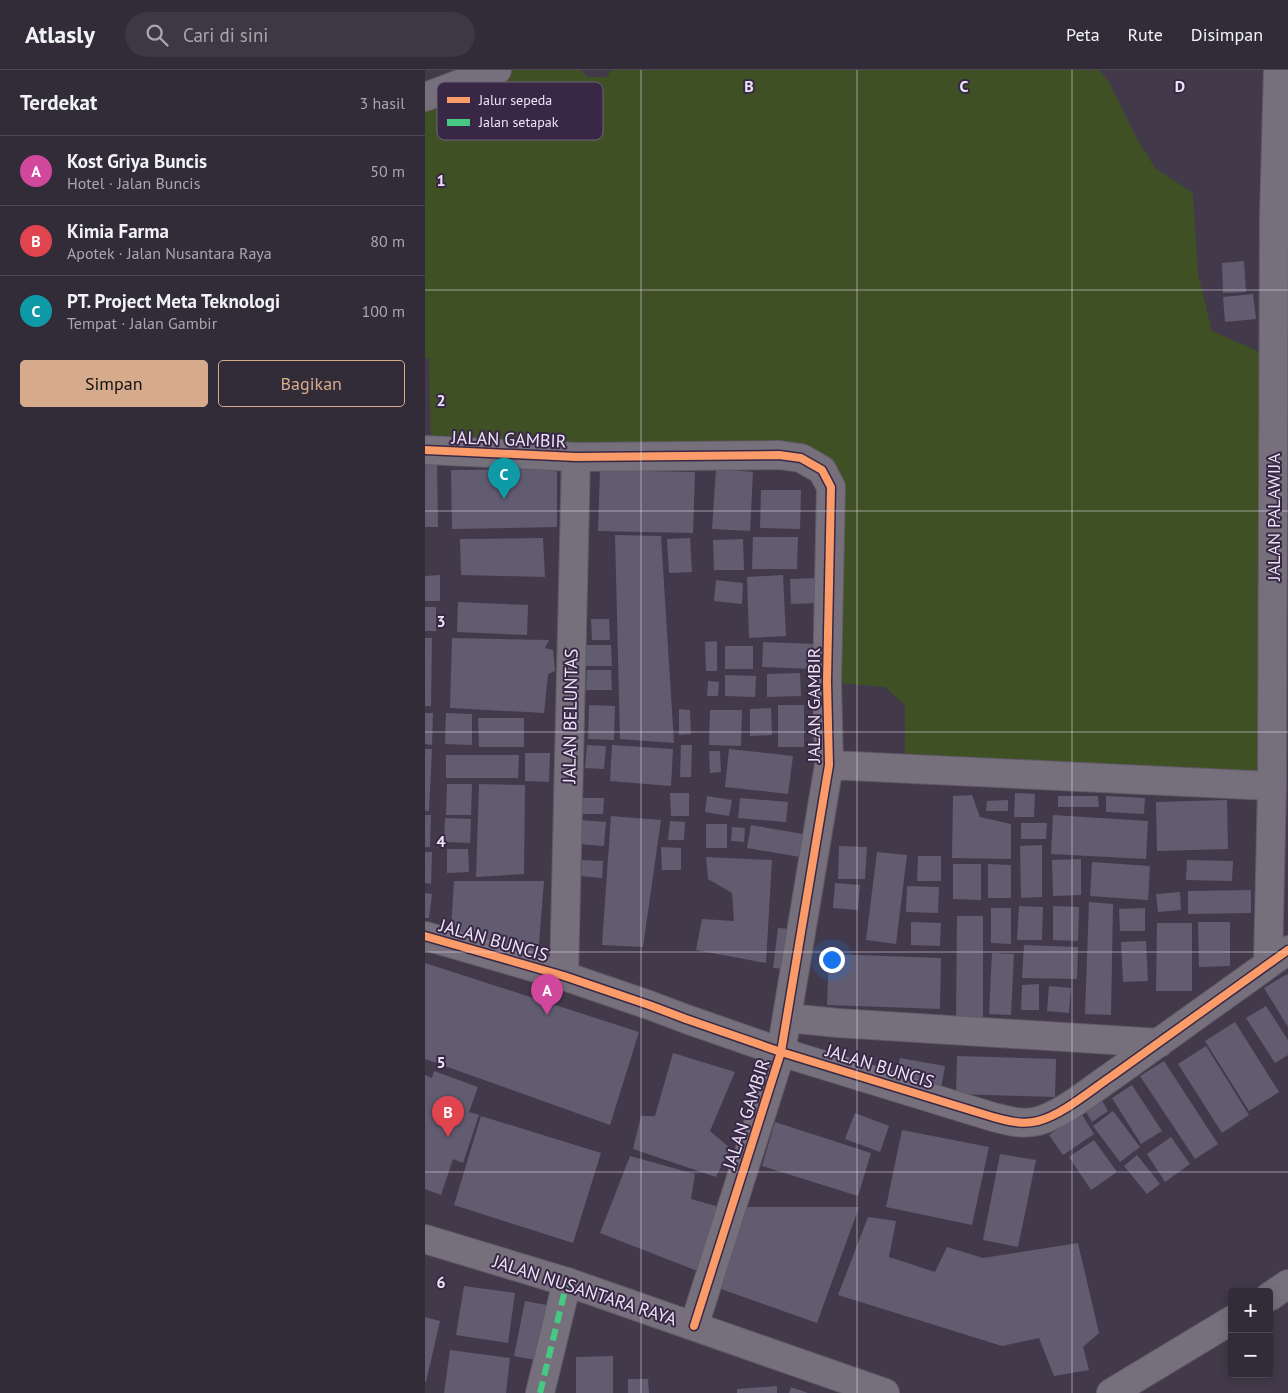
<!DOCTYPE html>
<html lang="id">
<head>
<meta charset="utf-8">
<style>
  :root { --surface:#322c38; --page:#3d3843; --text:#f1f3f6; --muted:#a8a7ae; --line:#4d4853; --accent:#d6ab8b }
  body { margin:0; font-family:"PT Sans",sans-serif; background:var(--page); color:var(--text) }
  .controls { position:absolute; right:15px; bottom:15px; display:grid; overflow:hidden; border-radius:5px; box-shadow:0 2px 12px #0003 }
  .controls button { width:45px; height:45px; display:grid; place-items:center; padding:0; border:0; border-bottom:1px solid var(--line); background:var(--surface); color:var(--text); font:25px sans-serif }
  .you { position:absolute; left:406px; top:889px; width:18px; height:18px; margin:-12px; border:4px solid #fff; border-radius:50%; background:#1a73e8; box-shadow:0 0 0 8px #1a73e833 }
  .badge { display:grid; place-items:center; width:32px; height:32px; border-radius:50%; background:var(--accent); color:#fff; font-size:16px; font-weight:700 }
  .pin { position:absolute; translate:-50% -41px; filter:drop-shadow(0 1px 2px #0008) }
  .pin::after { content:''; position:absolute; top:26px; width:18px; height:15px; background:inherit; clip-path:polygon(0 0,100% 0,50% 100%) }
  .list { margin:0; padding:0; list-style:none }
  h2 { display:flex; justify-content:space-between; align-items:center; height:65px; margin:0; padding:0 20px; font-size:21px }
  h2 small { font-size:16px; font-weight:400; color:var(--muted) }
  .list li { display:grid; grid-template-columns:32px 1fr auto; gap:15px; align-items:center; box-sizing:border-box; height:70px; padding:0 20px; border-top:1px solid var(--line) }
  .list b { display:block; font-size:19px; white-space:nowrap }
  .list p { margin:0; font-size:16px; white-space:nowrap; color:var(--muted) }
  .list em { font-size:16px; font-style:normal; color:var(--muted) }
  .actions { display:flex; gap:10px; padding:15px 20px }
  .actions a { flex:1; padding:11px 0; border:1px solid var(--accent); border-radius:5px; text-align:center; font-size:18px; color:var(--accent) }
  .actions .main { background:var(--accent); color:#111 }
  .icon { flex:none; width:28px; height:28px; fill:none; stroke:currentColor; stroke-width:2; stroke-linecap:round; stroke-linejoin:round }
  .map { position:relative; flex:none; width:863px; height:1323px; overflow:hidden }
  header { display:flex; align-items:center; gap:30px; box-sizing:border-box; height:70px; padding:0 25px; background:var(--surface); border-bottom:1px solid var(--line) }
  header strong { font-size:24px }
  nav { display:flex; gap:28px; margin-inline-start:auto; font-size:18px }
  .search { width:350px; height:45px; background:var(--page); display:flex; align-items:center; gap:12px; box-sizing:border-box; padding:0 18px; border-radius:28px; color:var(--muted); font-size:19px }
  main { display:flex }
  aside { flex:1; background:var(--surface) }
  .map>svg:first-child { display:block }
  .green { fill:#3f5024 }
  .building { fill:#615c70 }
  .lines { fill:none; stroke-linecap:round; stroke-linejoin:round }
  .minor-casing { stroke:#605967; stroke-width:30 }
  .tertiary-casing { stroke:#605967; stroke-width:30 }
  .minor { stroke:#76707c; stroke-width:28 }
  .tertiary { stroke:#76707c; stroke-width:28 }
  .quiet { stroke:#46c982; stroke-width:6; stroke-dasharray:12 6; stroke-linecap:butt }
  .cycleway-casing { stroke:#382846; stroke-width:11 }
  .cycleway { stroke:#fa9b69; stroke-width:8 }
  .grid { fill:none; stroke:#ede3f6; stroke-width:1; stroke-opacity:0.55 }
  .labels { text-anchor:middle; dominant-baseline:central; stroke-width:4; stroke-linejoin:round; paint-order:stroke }
  .street-label { font-size:18px; fill:#ede3f6; stroke:#382846 }
  .key { fill:#382846; stroke:#6e607b; stroke-width:1 }
  .key-label { font-size:14px; fill:#ede3f6 }
  .grid-label { font-size:16px; text-anchor:middle; font-weight:bold; fill:#ede3f6; stroke:#382846; stroke-width:4; stroke-linejoin:round; paint-order:stroke }
</style>
</head>
<body>
<header>
<strong>Atlasly</strong>
<div class="search"><svg class="icon" aria-label="search" viewBox="0 0 24 24"><circle cx="10" cy="10" r="6"/><path d="M15 15l6 6"/></svg>Cari di sini</div>
<nav><a>Peta</a><a>Rute</a><a>Disimpan</a></nav>
</header>
<main>
<aside>
<h2>Terdekat<small>3 hasil</small></h2>
<ul class="list">
<li><span class="badge" style="background:#d1479c">A</span><div><b>Kost Griya Buncis</b><p>Hotel · Jalan Buncis</p></div><em>50 m</em></li>
<li><span class="badge" style="background:#e0444e">B</span><div><b>Kimia Farma</b><p>Apotek · Jalan Nusantara Raya</p></div><em>80 m</em></li>
<li><span class="badge" style="background:#0f9aa8">C</span><div><b>PT. Project Meta Teknologi</b><p>Tempat · Jalan Gambir</p></div><em>100 m</em></li>
</ul>
<div class="actions"><a class="main">Simpan</a><a>Bagikan</a></div>
</aside>
<div class="map">
<svg width="863" height="1323" viewBox="0 0 863 1323">
  <rect width="100%" height="100%" fill="#423a4a"/>
  <path class="green" d="M72,0h84l6,7h20l4,-7h487l11,12 27,55 19,31 38,25 5,81 14,57 61,27 -1,428 -367,-17v-64l-20,-18 -58,-5 -5,-212 -391,-20 -2,-91 -4,-1v-261z"/>
  <path class="building" d="M819,191l2,31 -23,1 -1,-30z
    M828,224l3,25 -31,3 -2,-25z
    M0,392h12l1,65h-13z
    M132,399v58l-105,2 -1,-59z
    M291,399l37,3 -3,59 -38,-2z
    M861,399h2v23h-2z
    M175,400l95,2 -2,61 -95,-2z
    M336,420h40l-1,39 -40,-1z
    M190,465l46,1 13,207 -54,-4z
    M328,467h45l-1,32h-45z
    M118,468l2,39 -84,-2 -1,-36z
    M265,468l2,34 -23,1 -2,-34z
    M318,469l1,31h-30l-1,-30z
    M15,505v26h-15v-25z
    M358,505l3,61 -37,2 -2,-61z
    M393,508v25l-27,1 -1,-25z
    M291,510l27,3 -1,21 -28,-3z
    M33,532l70,3 -1,30 -70,-3z
    M0,537h11v24h-11z
    M166,549h18l1,21h-18z
    M0,568h7l-1,68h-6z
    M27,568l97,2 -4,8 8,2 2,21 -7,3 -4,39 -94,-5z
    M292,571v30h-11l-1,-29z
    M338,572l51,2 -1,25 -51,-2z
    M161,575h25l1,21h-26z
    M300,576h28v23h-28z
    M162,600h24l1,20h-26z
    M375,603l1,23 -34,1v-23z
    M300,605l31,1 -1,21 -30,-1z
    M283,611l11,1 -1,14h-11z
    M164,635l26,1 -1,34 -26,-1z
    M353,635h26v42h-26z
    M346,638l1,27 -22,1v-27z
    M254,639l11,1 1,24 -12,1z
    M285,640h32l-1,36 -32,-1z
    M0,643h8l-1,32 -7,-1z
    M21,643l26,1v31l-27,-1z
    M53,648h46v29h-45z
    M162,675l19,1 -2,23 -19,-1z
    M187,675l61,4 -2,37 -61,-5z
    M256,675h11l-1,32h-11z
    M0,679h7l-3,62h-4z
    M304,679l64,7 -5,38 -63,-7z
    M284,681h11l1,21 -11,1z
    M100,683h25l-1,29 -24,-1z
    M21,685h73l-1,23h-72z
    M22,714h25l-1,31h-25z
    M54,714l46,1 -1,89 -48,3z
    M245,723h19v23h-18z
    M590,723l20,1 -1,23h-20z
    M547,725l8,22 31,7v35l-59,-1 1,-62z
    M282,726l25,4 -3,16 -24,-4z
    M633,726h40l1,11h-41z
    M681,726l39,2 -1,16 -38,-2z
    M153,728h26l-1,16h-24z
    M315,728l48,4 -2,20 -48,-4z
    M583,730v11h-22l1,-10z
    M802,730l1,49 -71,2 -1,-49z
    M0,745h6l-1,32h-5z
    M628,745l95,6 -2,38 -95,-5z
    M186,746l50,4 -18,127 -41,-2z
    M20,748l26,1 -1,24 -26,-1z
    M155,750l26,2 -2,24 -26,-2z
    M245,751l15,1 -1,18h-16z
    M596,753h26l-1,16h-25z
    M281,754h21v24h-21z
    M326,755l52,9 -3,23 -53,-9z
    M307,757l13,1 -1,14 -13,-1z
    M617,775v52l-21,1 -1,-52z
    M414,776l28,1 -2,32h-27z
    M236,777l20,1v22h-19z
    M22,779h21l1,23 -22,1z
    M0,782h7l-1,32 -6,-1z
    M452,782l30,3 -11,89 -30,-4z
    M493,786h23v25h-24z
    M281,787l66,3 -6,103 -70,-13 6,-31 32,2 -2,-28 -24,-14z
    M656,789v36l-28,1 -1,-36z
    M157,790l21,1 -1,17 -21,-2z
    M762,790l46,1 -1,20 -46,-1z
    M667,792l58,4 -2,34 -58,-4z
    M528,794h28v36l-28,-1z
    M563,794l23,1v33h-23z
    M29,811h90l-6,75 -87,-27z
    M410,813l25,2 -2,25 -25,-2z
    M482,816l32,1 -1,26 -32,-1z
    M826,820v23l-63,1v-23z
    M755,822l1,18 -23,2 -2,-18z
    M0,823l7,1 -3,24h-4z
    M664,832l24,2 -2,111 -26,-1z
    M594,836l24,1 -1,33h-25z
    M628,836l26,1 -1,34 -25,-1z
    M566,838h20v36l-20,-1z
    M720,838v23h-25l-1,-22z
    M532,846h26v103h-27z
    M486,852l30,1 -1,23 -29,-1z
    M773,852h32v44l-31,1z
    M732,853h35v68h-36z
    M353,858l14,1 -6,40 -13,-1z
    M721,871l2,40 -25,1 -2,-40z
    M599,875l54,2 -1,32 -55,-1z
    M567,883l22,1 -3,61 -22,-1z
    M404,884l112,4 -1,51 -113,-4z
    M0,893l214,69 -29,93 -185,-66z
    M862,904l1,2v51l-24,-39z
    M614,914v26h-18l1,-25z
    M624,916l22,2 -2,25 -22,-2z
    M841,936l22,34v15l-13,8 -29,-45z
    M810,952l44,70 -30,19 -44,-70z
    M781,976l43,69 -27,18 -44,-69z
    M248,983l62,19 -25,59 20,17 -14,29 -83,-28 8,-33h14z
    M532,986l99,3 -1,38 -99,-3z
    M475,988l45,8 -4,22 -45,-8z
    M739,991l54,83 -23,15 -55,-83z
    M9,1001l44,16 -9,25 10,3 -16,48 -10,-4 -12,36 -16,-6v-114l7,3z
    M707,1015l30,46 -21,13 -29,-46z
    M675,1027l8,14 -16,11 -9,-15z
    M688,1041l27,36 -20,15 -27,-36z
    M430,1043l34,13 -9,26 -35,-13z
    M656,1043l13,21 -31,21 -14,-20z
    M56,1046l120,37 -28,90 -119,-38z
    M350,1052l96,31 -13,43 -96,-30z
    M477,1060l87,17 -17,78 -86,-18z
    M746,1067l19,27 -25,18 -18,-28z
    M669,1070l23,32 -26,18 -22,-33z
    M575,1084l36,6 -18,87 -35,-7z
    M712,1085l23,29 -13,10 -23,-28z
    M205,1086l65,18 -4,25 32,9 -23,64 -100,-39z
    M317,1137h117l-42,116 -96,-34z
    M443,1147l28,4 -7,36 46,15 12,-25 36,11 95,-15 21,90 -16,14 6,23 -35,6 -15,-38 -37,8 -164,-51z
    M39,1216l51,7 -7,50 -52,-8z
    M100,1231l27,5 -11,55 -27,-5z
    M0,1247l15,4 -14,61h-1z
    M25,1280l60,8 -4,35h-62z
    M188,1286v37h-37v-36z
    M203,1309h20l1,14h-21z
    M352,1316v7h-40v-4z
    M366,1317l17,6h-19z"/>
  <g class="lines">
    <defs>
      <path id="minor" d="M0,27l72,-27
        M0,380l151,7 203,-2 22,3 21,12 9,17 -4,195 2,83 -48,287 -87,274
        M404,695l443,21
        M0,866l139,40 85,29 37,14 95,33 212,65c15,4 29,8 45,4 24,-6 53,-31 74,-45 59,-42 118,-84 176,-126
        M843,894l4,-178 2,-569 4,-147
        M139,906l12,-519
        M363,948l50,5 321,20
        M115,1323l27,-111"/>
      <path id="tertiary" d="M0,1169l142,43 318,111
        M844,1227l19,-13
        M686,1323l121,-73"/>
    </defs>
    <use href="#minor" class="minor-casing"/>
    <use href="#tertiary" class="tertiary-casing"/>
    <use href="#minor" class="minor"/>
    <use href="#tertiary" class="tertiary"/>
    <path class="quiet" d="M115,1323l27,-111"/>
    <defs>
      <path id="cycleway" d="M0,380l151,7 203,-2 22,3 21,12 9,17 -4,195 2,83 -48,287 -87,274
        M0,866l139,40 85,29 37,14 95,33 212,65c15,4 29,8 45,4 24,-6 53,-31 74,-45 59,-42 118,-84 176,-126"/>
    </defs>
    <use href="#cycleway" class="cycleway-casing"/>
    <use href="#cycleway" class="cycleway"/>
  </g>
  <path class="grid" d="M216,0v1323M432,0v1323M647,0v1323M0,220h863M0,441h863M0,662h863M0,882h863M0,1102h863"/>
  <g class="labels">
    <g class="street-label">
      <text transform="translate(84 369) rotate(2)">JALAN GAMBIR</text>
      <text transform="translate(848 447) rotate(-90)">JALAN PALAWIJA</text>
      <text transform="translate(388 635) rotate(-90)">JALAN GAMBIR</text>
      <text transform="translate(145 646) rotate(-89)">JALAN BELUNTAS</text>
      <text transform="translate(69 870) rotate(16)">JALAN BUNCIS</text>
      <text transform="translate(455 996) rotate(17)">JALAN BUNCIS</text>
      <text transform="translate(321 1044) rotate(-72)">JALAN GAMBIR</text>
      <text transform="translate(160 1220) rotate(18)">JALAN NUSANTARA RAYA</text>
    </g>
  </g>
  <rect x="12" y="12" width="166" height="58" rx="8" class="key"/>
  <rect x="22" y="27" width="23" height="6" fill="#fa9b69"/>
  <rect x="22" y="49" width="23" height="7" fill="#46c982"/>
  <g class="key-label">
    <text x="54" y="35">Jalur sepeda</text>
    <text x="54" y="57">Jalan setapak</text>
  </g>
  <g class="grid-label">
    <text x="324" y="22">B</text>
    <text x="539" y="22">C</text>
    <text x="755" y="22">D</text>
    <text x="16" y="116">1</text>
    <text x="16" y="336">2</text>
    <text x="16" y="557">3</text>
    <text x="16" y="777">4</text>
    <text x="16" y="998">5</text>
    <text x="16" y="1218">6</text>
  </g>
</svg>
<div class="controls">
<button>+</button>
<button>−</button>
</div>
<div class="you"></div>
<div class="pin badge" style="left:122px;top:945px;background:#d1479c">A</div>
<div class="pin badge" style="left:23px;top:1067px;background:#e0444e">B</div>
<div class="pin badge" style="left:79px;top:429px;background:#0f9aa8">C</div>
</div>
</main>
</body>
</html>
